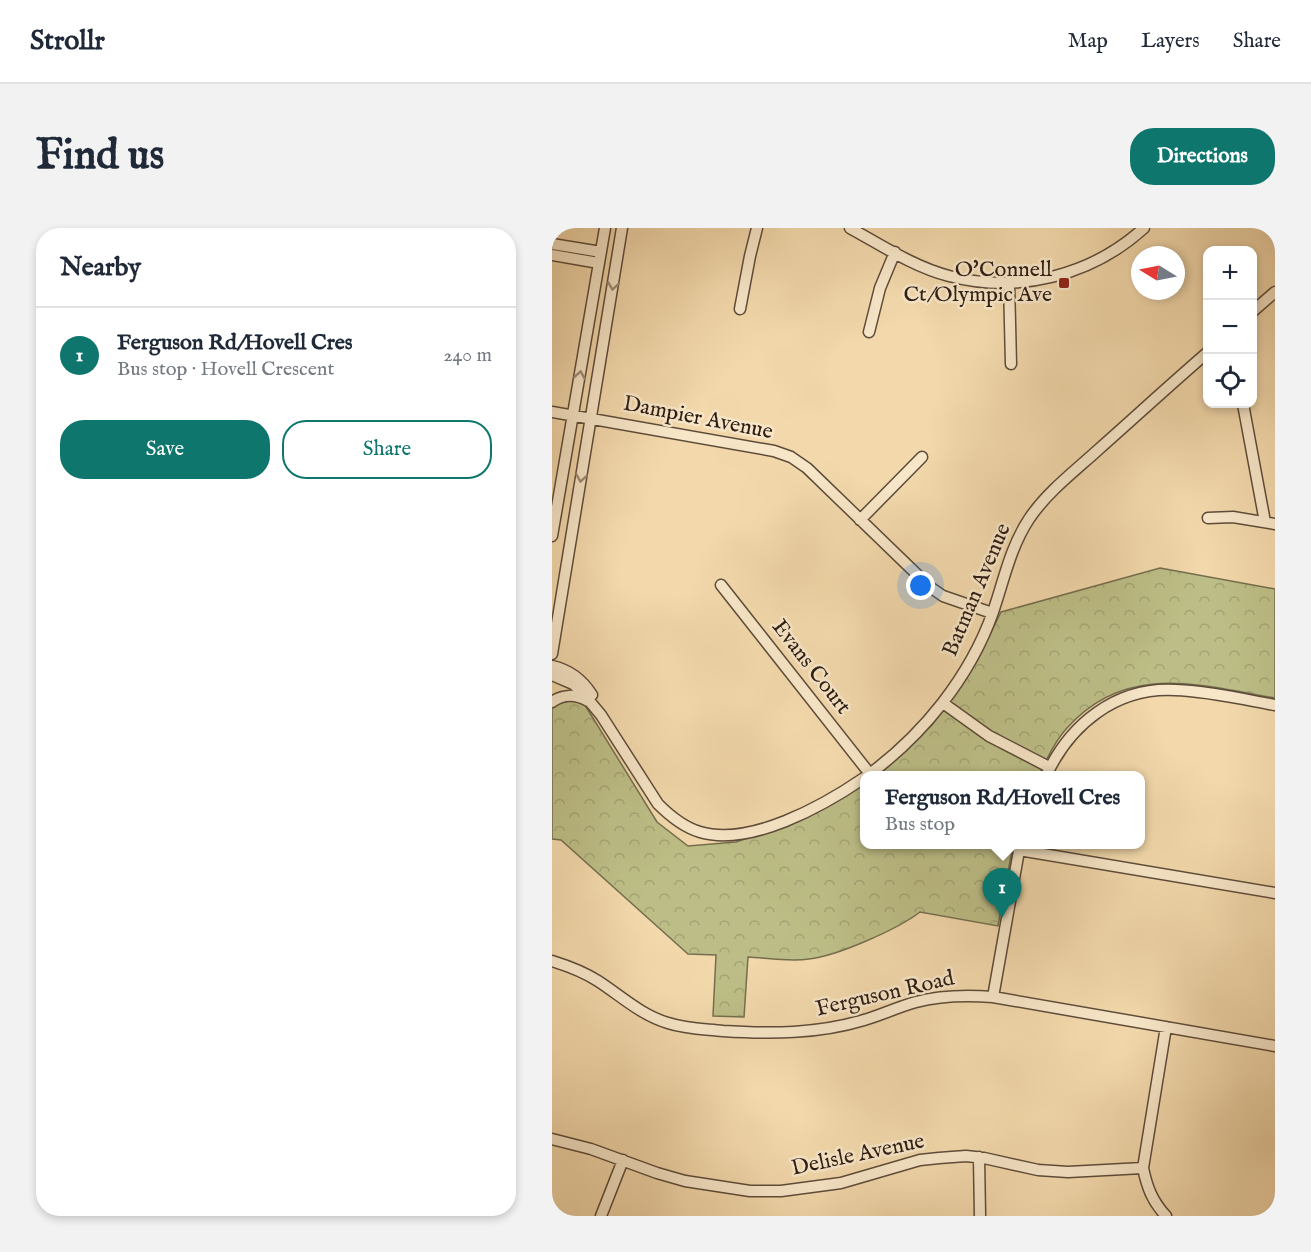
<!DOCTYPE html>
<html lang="en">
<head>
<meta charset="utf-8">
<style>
  :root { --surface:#fff; --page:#f2f2f3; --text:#1f2937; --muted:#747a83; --line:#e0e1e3; --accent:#0f766e }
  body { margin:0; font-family:"IM FELL English",serif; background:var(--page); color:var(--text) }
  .controls { position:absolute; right:18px; top:18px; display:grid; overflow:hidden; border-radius:12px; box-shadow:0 3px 9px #0003 }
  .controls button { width:54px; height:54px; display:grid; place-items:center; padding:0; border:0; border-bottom:2px solid var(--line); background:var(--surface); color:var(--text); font:30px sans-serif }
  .compass { position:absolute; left:579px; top:18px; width:54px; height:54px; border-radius:50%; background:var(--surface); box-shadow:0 3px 9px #0003; rotate:280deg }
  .you { position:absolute; left:369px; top:358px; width:21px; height:21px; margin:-15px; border:4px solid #fff; border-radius:50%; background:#1a73e8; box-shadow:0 0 0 9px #1a73e833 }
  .badge { display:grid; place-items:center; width:39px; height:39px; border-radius:50%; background:var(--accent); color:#fff; font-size:20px; font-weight:700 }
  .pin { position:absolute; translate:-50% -50px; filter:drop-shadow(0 2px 3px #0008) }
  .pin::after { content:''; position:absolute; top:32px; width:21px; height:18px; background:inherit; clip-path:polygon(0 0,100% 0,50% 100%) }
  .popup { position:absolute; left:308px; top:543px; width:285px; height:78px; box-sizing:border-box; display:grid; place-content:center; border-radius:12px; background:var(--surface); filter:drop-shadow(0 2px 4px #0005); font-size:20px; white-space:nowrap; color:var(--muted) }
  .popup b { font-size:22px; color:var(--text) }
  .popup::after { content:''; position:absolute; left:50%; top:100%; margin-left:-12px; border:12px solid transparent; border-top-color:var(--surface) }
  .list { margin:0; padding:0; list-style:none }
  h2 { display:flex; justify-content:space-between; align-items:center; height:78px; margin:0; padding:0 24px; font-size:26px }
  h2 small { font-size:20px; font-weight:400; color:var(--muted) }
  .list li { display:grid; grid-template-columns:39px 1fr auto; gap:18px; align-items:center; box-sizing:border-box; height:96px; padding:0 24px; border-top:2px solid var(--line) }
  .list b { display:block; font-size:22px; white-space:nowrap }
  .list p { margin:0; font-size:20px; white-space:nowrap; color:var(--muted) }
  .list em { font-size:20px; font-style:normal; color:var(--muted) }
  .actions { display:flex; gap:12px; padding:18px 24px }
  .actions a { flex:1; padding:14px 0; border:2px solid var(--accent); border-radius:24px; text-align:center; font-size:21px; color:var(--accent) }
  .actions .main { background:var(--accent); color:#fff }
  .icon { flex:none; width:33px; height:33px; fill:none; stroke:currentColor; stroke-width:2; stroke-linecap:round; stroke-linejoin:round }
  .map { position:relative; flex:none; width:723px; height:988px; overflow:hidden; border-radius:24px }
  header { display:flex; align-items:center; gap:36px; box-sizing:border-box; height:84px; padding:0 30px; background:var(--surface); border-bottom:2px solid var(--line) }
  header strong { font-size:28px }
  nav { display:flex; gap:33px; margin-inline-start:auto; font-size:21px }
  .intro { display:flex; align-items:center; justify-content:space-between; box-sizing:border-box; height:144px; padding:0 36px }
  h1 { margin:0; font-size:42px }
  .button { padding:15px 27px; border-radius:24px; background:var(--accent); color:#fff; font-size:21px; font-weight:700 }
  main { display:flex; gap:36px; padding:0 36px }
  aside { flex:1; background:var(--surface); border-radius:24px; box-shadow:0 3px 9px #0003 }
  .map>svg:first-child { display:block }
  .park { fill:url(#park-crowns); stroke:#756e4e; stroke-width:1.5 }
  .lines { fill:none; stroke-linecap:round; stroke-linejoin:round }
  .minor-casing { stroke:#5e4c3a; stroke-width:13 }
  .minor { stroke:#f7e6c8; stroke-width:10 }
  .oneway { stroke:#9c8c77 }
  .poi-dot { fill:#8f2418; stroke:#f7e6c8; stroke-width:2 }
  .labels { text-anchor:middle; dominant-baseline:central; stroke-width:5; stroke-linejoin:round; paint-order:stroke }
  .poi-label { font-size:22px; fill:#2d1d14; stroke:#f7e6c8; text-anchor:end }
  .street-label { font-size:22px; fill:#2d1d14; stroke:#f7e6c8 }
</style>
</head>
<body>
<header>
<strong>Strollr</strong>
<nav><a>Map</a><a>Layers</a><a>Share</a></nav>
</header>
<div class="intro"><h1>Find us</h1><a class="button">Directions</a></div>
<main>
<aside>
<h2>Nearby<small></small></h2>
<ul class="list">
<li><span class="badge">1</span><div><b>Ferguson Rd/Hovell Cres</b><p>Bus stop · Hovell Crescent</p></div><em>240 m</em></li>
</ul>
<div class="actions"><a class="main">Save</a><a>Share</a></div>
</aside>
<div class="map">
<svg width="723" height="988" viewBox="0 0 723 988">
  <defs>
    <pattern id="park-crowns" width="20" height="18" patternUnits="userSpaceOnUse" patternTransform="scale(1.5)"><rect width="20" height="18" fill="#bdbe87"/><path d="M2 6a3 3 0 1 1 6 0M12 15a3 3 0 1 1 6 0" fill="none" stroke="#a3a374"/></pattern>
  </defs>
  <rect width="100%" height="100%" fill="#f2d8ab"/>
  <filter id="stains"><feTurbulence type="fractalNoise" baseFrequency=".00333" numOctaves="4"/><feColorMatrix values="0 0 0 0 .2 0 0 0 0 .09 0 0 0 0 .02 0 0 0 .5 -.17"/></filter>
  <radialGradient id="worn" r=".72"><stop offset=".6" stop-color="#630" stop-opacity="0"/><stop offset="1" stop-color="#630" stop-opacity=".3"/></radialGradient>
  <path class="park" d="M608,340l115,21v109c-75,-13 -149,-36 -208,30 -12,13 -20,31 -28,47l-161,1 54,-51 45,-64 24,-49z
    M23,472l9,4 4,6 69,112 31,24 48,-4 80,-29 48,-29v60l149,1 -15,81 -78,-14c-22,17 -83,44 -111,47 -19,3 -42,-1 -61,-2l-4,60 -31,-1 3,-61 -28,-1 -127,-114 -9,-1v-131l6,-5z"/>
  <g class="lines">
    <defs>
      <path id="minor" d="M298,0c31,17 64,39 99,48 69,18 142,0 195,-48
        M0,16l49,8
        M0,27l47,8
        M457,55l2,81
        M188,81l10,-53 7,-28
        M700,84l23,-20
        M317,104l11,-44 15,-36
        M691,176l22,118
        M0,184l222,39 17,6 16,11 123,119 13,9 49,17
        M656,290l25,-1 42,7
        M308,292l62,-63
        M0,308l53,-308
        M169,357l149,189
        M0,426l70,-426
        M0,438c18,4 30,13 40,29
        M0,447l21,9 8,7 20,24 57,89c12,12 25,23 42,28 50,15 123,-26 164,-54
        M0,474c11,-8 24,-8 36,-1
        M391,475l46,33 60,31
        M315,548c56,-41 103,-99 126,-164 11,-32 17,-64 36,-93 18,-27 46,-48 70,-70 36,-32 72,-65 109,-97
        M494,548c24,-52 70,-89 129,-86 33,1 67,9 100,15
        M467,622l256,43
        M0,733c16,5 32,11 46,20 23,15 43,34 70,42 18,6 37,6 55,8 47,3 95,3 141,-11 17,-5 34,-13 52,-18 26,-7 51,-7 77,-5l282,49
        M441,769l27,-152
        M0,911l39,10 66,24 28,8 65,10h31l60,-8 79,-23 19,-2 27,-2 18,2 54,12 30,2 75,-4
        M427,929l1,59
        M49,988l22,-56
        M614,988c-14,-15 -19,-29 -23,-48l23,-141"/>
    </defs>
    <use href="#minor" class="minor-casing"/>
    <use href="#minor" class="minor"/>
  </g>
  <defs><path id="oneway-chevron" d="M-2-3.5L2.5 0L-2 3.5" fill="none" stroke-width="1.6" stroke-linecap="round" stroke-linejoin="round" transform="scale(1.5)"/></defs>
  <g class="oneway">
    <use href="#oneway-chevron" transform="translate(61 58) rotate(99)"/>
    <use href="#oneway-chevron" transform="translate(28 147) rotate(-80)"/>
    <use href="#oneway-chevron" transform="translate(29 250) rotate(99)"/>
  </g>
  <rect class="poi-dot" x="506" y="49" width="12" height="12" rx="3"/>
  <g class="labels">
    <g class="poi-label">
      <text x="500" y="42">O'Connell<tspan x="500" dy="25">Ct/Olympic Ave</tspan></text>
    </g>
    <g class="street-label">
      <text transform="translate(146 190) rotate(11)">Dampier Avenue</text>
      <text transform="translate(425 362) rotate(-67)">Batman Avenue</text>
      <text transform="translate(259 439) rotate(52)">Evans Court</text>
      <text transform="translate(333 766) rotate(-13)">Ferguson Road</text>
      <text transform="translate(306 927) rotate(-12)">Delisle Avenue</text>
    </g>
  </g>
  <rect width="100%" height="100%" filter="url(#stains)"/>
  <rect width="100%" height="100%" fill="url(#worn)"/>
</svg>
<div class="controls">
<button>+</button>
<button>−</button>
<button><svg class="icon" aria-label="locate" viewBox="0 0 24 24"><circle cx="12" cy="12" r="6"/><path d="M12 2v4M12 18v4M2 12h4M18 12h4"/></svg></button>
</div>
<svg class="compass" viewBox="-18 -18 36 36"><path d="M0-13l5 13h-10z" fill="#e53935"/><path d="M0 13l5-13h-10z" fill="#747a83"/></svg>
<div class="you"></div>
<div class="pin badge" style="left:450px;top:690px">1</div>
<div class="popup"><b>Ferguson Rd/Hovell Cres</b>Bus stop</div>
</div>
</main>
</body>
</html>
